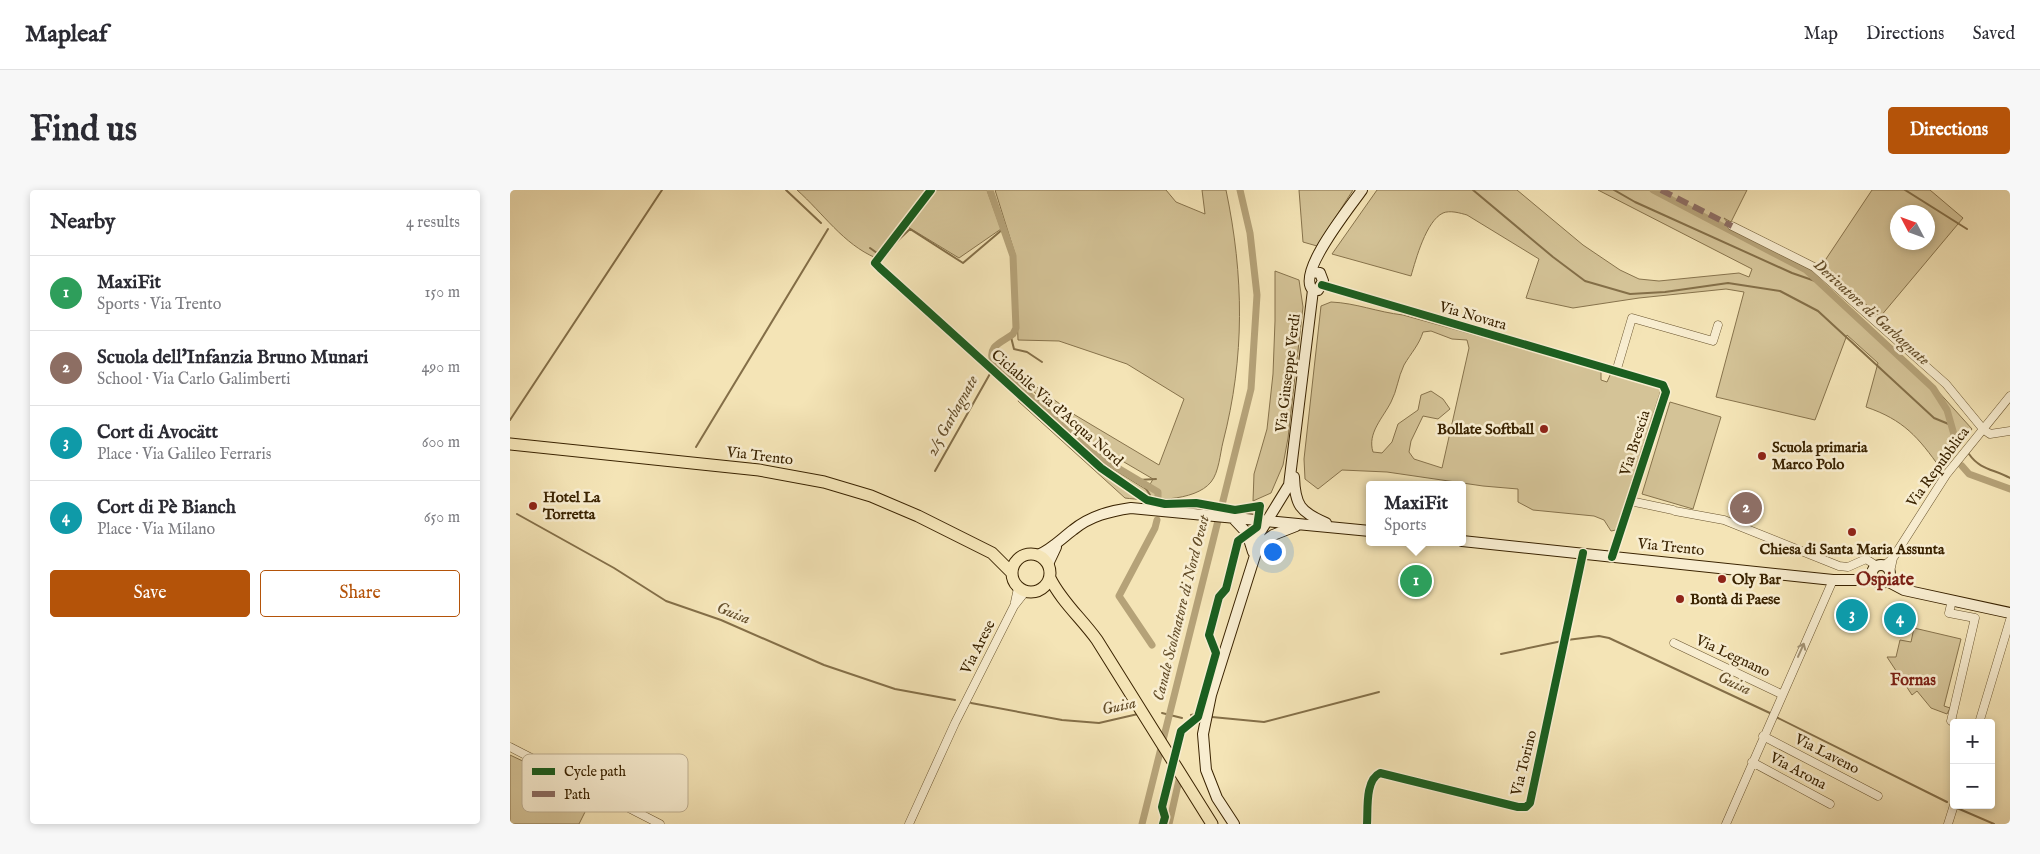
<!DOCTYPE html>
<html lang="en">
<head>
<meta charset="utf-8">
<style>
  :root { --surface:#fff; --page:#f7f7f7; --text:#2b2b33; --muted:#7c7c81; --line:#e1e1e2; --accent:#b45309 }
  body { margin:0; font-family:"IM FELL English",serif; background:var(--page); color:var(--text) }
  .controls { position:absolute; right:15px; bottom:15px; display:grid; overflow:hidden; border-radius:5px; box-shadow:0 2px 8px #0003 }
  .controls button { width:45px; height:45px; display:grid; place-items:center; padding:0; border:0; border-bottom:1px solid var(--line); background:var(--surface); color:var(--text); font:25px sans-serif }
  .compass { position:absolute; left:1380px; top:15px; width:45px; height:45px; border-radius:50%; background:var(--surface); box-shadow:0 2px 8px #0003; rotate:311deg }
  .you { position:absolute; left:762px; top:361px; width:18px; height:18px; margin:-12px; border:4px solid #fff; border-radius:50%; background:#1a73e8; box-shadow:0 0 0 8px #1a73e833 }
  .badge { display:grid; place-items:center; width:32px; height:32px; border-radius:50%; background:var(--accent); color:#fff; font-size:16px; font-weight:700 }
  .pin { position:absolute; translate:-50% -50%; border:2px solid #fff; box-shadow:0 1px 5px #0006 }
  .popup { position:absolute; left:856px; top:291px; width:100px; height:65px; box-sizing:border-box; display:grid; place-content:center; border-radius:5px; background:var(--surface); filter:drop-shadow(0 1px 4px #0005); font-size:16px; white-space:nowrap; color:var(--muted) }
  .popup b { font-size:19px; color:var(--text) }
  .popup::after { content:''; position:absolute; left:50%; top:100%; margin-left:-10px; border:10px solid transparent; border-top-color:var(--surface) }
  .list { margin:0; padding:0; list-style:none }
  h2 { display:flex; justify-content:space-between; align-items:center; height:65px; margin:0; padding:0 20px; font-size:21px }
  h2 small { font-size:16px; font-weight:400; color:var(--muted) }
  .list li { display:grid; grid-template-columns:32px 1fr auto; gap:15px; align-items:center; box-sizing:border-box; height:75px; padding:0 20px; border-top:1px solid var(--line) }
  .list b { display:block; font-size:19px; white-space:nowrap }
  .list p { margin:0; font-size:16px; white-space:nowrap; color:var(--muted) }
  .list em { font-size:16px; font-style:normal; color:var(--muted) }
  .actions { display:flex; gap:10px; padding:15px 20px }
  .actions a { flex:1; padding:11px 0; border:1px solid var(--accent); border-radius:5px; text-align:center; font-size:18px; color:var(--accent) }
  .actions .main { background:var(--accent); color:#fff }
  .map { position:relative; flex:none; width:1500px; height:634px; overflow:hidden; border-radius:5px }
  header { display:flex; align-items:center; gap:30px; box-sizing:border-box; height:70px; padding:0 25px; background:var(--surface); border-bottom:1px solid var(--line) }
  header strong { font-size:24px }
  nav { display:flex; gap:28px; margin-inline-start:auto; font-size:18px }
  .intro { display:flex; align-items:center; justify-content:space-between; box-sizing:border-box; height:120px; padding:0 30px }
  h1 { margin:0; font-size:35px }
  .button { padding:12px 22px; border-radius:5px; background:var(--accent); color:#fff; font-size:18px; font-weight:700 }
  main { display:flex; gap:30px; padding:0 30px }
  aside { flex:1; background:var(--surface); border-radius:5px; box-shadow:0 2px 8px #0003 }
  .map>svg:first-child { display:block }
  .green { fill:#d4c397; stroke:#87734c; fill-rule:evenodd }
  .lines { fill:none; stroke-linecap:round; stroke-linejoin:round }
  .stream { stroke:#846f48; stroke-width:2 }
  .canal { stroke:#b5a278; stroke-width:7 }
  .street-casing { stroke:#68532e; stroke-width:9 }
  .secondary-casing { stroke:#3a2301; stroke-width:12 }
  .primary-casing { stroke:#3a2301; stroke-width:13 }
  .street { stroke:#f8edd0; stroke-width:8 }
  .secondary { stroke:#f8edd0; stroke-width:10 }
  .primary { stroke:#f4e4b6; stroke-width:11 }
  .quiet { stroke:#8d6e63; stroke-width:6; stroke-dasharray:12 6; stroke-linecap:butt }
  .cycleway-casing { stroke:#f8edd0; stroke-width:11 }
  .cycleway { stroke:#1b5e20; stroke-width:8 }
  .oneway { stroke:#a29273 }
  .poi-dot { fill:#8f2418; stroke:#f8edd0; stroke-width:2 }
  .labels { text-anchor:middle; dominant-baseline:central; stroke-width:5; stroke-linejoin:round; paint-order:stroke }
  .street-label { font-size:15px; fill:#3a2301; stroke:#f8edd0 }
  .poi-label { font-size:15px; font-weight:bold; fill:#3a2301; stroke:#f8edd0; text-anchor:start }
  .water-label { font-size:16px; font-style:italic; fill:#654f2b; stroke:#f8edd0 }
  .neighbourhood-label { font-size:16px; font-weight:bold; fill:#7a1f14; stroke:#f8edd0 }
  .quarter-label { font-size:18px; font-weight:bold; fill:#7a1f14; stroke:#f8edd0 }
  .key { fill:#f8edd0; stroke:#bfb092; stroke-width:1 }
  .key-label { font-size:14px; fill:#3a2301 }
</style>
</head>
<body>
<header>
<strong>Mapleaf</strong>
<nav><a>Map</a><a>Directions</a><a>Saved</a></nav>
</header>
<div class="intro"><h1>Find us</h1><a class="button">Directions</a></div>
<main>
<aside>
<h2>Nearby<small>4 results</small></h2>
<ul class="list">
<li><span class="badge" style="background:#2e9e5b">1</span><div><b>MaxiFit</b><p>Sports · Via Trento</p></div><em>150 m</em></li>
<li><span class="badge" style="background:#8d6e63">2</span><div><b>Scuola dell'Infanzia Bruno Munari</b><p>School · Via Carlo Galimberti</p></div><em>490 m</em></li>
<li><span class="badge" style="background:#0f9aa8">3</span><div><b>Cort di Avocätt</b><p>Place · Via Galileo Ferraris</p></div><em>600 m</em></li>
<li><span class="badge" style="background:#0f9aa8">4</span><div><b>Cort di Pè Bianch</b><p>Place · Via Milano</p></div><em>650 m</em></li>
</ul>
<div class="actions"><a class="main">Save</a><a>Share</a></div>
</aside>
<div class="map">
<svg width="1500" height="634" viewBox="0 0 1500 634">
  <rect width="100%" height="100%" fill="#f4e4b6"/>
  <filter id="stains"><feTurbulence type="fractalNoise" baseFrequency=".004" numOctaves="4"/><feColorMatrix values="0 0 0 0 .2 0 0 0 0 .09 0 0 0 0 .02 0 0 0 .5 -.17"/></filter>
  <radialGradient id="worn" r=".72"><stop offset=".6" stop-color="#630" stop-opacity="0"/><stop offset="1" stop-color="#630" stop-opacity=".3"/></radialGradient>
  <path class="green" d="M287,0h190l14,39 -42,29 -51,-31 -9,12 -10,2 -13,17c-33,-14 -53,-45 -79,-68z
    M485,0h171l10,12 29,12 -3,-24h24c18,86 19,167 -3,252 -3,12 -4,30 -12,40 -16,20 -63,19 -86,16l-107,-97 5,-8 66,61 58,36 6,-11 -58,-34 -85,-74 2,-2 63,46 84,50 25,-66 -57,-35 -68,-23 -41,-1 -3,-86z
    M789,0h54l-36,56 -14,-4z
    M867,0h140l66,55 37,25 19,9 20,2 80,-8 10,4 3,-8 -154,-79h149l-16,32 -7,-4 10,13 73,38 120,110 45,50 -31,40c-23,-32 -37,-49 -75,-62l12,-44 -31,-28 -32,85 -99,-23 28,-105 -18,-3 -87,9 -66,10 -47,-10 13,-39 -72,-44c-7,-2 -17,-5 -24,-2 -17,8 -27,46 -32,63l-79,-22z
    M1362,0h58l33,28 -83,99 -58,-52zM1418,22v30h-30v-30z
    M765,81l24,9 4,27 -15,131 -5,27 -12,28 -18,8 1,-27 13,-45 6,-55 2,-53z
    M821,112c25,1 46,10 72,13l198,55v10l6,2 4,-9 47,13 3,4 -45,140 -5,1 -7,-11 -10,-4 -61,-6 -15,-8v-13l-35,-3 -96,-14 -45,-2 -24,19 -13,-10 -1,-20 17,-153zM921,141l21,8 15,1 2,8 -27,120 -28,-9 -5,-7 2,-11 12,-25 15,3 12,-10 -7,-10 -12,-8 -10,4 -3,15 -20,14 -6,18 -10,11 -9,-1c-6,-19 10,-34 18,-50 6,-11 7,-25 13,-37 7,-12 15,-20 19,-33z
    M1160,212l51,15 -28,92 -51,-15z
    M1404,438l47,11 -17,67 6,2 -3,6 -16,-6 -14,-17 -5,4 -25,-38h9l4,-17 11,2z
    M0,565l49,23 -9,16 35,18 -6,12h-69z"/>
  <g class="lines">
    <path class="stream" d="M276,0l35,33
      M963,0l80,67 32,24 45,13 35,-2 63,-9 52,8 38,20 116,107 17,7
      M1104,0l21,12 157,71 26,9
      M1395,0l62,39
      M383,55l17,-16 53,34 40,-34
      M360,58l7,5 11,-11
      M501,147l3,12 13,3 15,10
      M485,177l1,-2
      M0,230l152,-230
      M186,257l132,-218
      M1459,264c11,16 25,15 41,24
      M425,281l56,-99
      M628,290l18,-1
      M632,292l8,13
      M7,324l97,54 52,33 55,19 103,45 71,24 60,11
      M1057,450l32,-4 10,2 163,76
      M991,464l61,-13
      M461,513l91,17 37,3 39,-9
      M652,523l20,5
      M681,525l5,-1
      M702,527l52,5 115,-30
      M1266,527l171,85
      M1447,618l37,16"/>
    <path class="canal" d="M480,0l23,66 3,72 -3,6c-10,8 -26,11 -20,28l98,90 67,40v10
      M1143,0l153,80 127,118 14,22 10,35
      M1452,276l7,8 41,15
      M642,455l-33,-49 36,-68 2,-8
      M632,634l109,-435 6,-94 -7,-62 -10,-43
      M659,634l10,-44"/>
    <defs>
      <path id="street" d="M1222,36l82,41 132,117 37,45 7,5 20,-3
        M812,95l341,100 3,7 -54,165
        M1106,182l16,-54 81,23 5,-16
        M1120,311l43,9
        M1165,321l49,9 115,46 9,1 18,-8 11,7
        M1374,376l9,-8 53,-83 64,-79
        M1380,382l3,-14
        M1442,410l-3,13 26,5 -24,103 4,2
        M505,412l3,-14
        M1164,453l107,51
        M1469,533l31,-103
        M1253,546l115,60
        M0,557l150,77
        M1242,572l78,42
        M399,634l46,-101 59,-117 11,-14
        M857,634c1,-15 -2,-44 13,-51l138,34h8l4,-4 53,-250
        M1216,634l107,-244
        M1438,634l6,-19"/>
      <path id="secondary" d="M801,82l9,1 3,8 -5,9h-5
        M803,100c-18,-16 38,-84 49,-100
        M784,287c1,28 6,35 32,46
        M722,327l15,16 6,19
        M952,351l371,39h41
        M744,359l5,-15 30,-49 24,-195
        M528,365c14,-6 23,-16 35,-25 17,-14 37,-19 58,-22l239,23
        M538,374l8,-17
        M1362 384a9 9 0 1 1 18 0a9 9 0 1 1-18 0Z
        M1377,391l17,9 106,23
        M724,634l-17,-26 -11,-28 -3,-36 8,-39 47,-149 15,-11 23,-9"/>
      <path id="primary" d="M0,254l249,26 65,12 47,14 47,20 74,37 20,20
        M502 383a19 19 0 1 1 38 0a19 19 0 1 1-38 0Z
        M540,388c11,23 32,41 47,62l115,184"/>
    </defs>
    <use href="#street" class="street-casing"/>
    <use href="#secondary" class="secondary-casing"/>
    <use href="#primary" class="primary-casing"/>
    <use href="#street" class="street"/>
    <use href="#secondary" class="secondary"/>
    <use href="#primary" class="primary"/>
    <path class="quiet" d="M1151,0l71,36"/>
    <defs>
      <path id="cycleway" d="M421,0l-56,73 5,5 221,200 46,32 18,4 31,-1 39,7 25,-4 -3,21 -19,14 -12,48 -7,8 -10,38 7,18 -18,64 -17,14 -19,76 3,10 -2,7
        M812,95l341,100 3,7 -54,165
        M857,634c1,-15 -2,-44 13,-51l138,34h8l4,-4 53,-250"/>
    </defs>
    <use href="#cycleway" class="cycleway-casing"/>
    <use href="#cycleway" class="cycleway"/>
  </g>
  <defs><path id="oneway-shaft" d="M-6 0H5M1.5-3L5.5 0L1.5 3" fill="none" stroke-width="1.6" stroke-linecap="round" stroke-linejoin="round" transform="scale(1.25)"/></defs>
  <use class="oneway" href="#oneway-shaft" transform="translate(1291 460) rotate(-66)"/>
  <g class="poi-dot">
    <circle cx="1034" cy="239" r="5"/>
    <circle cx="1252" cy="266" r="5"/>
    <circle cx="23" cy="316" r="5"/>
    <circle cx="1342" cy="342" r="5"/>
    <circle cx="1212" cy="389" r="5"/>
    <circle cx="1170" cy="409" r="5"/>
  </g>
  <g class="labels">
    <g class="street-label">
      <text transform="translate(963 126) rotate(16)">Via Novara</text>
      <text transform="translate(778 183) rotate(-83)">Via Giuseppe Verdi</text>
      <text transform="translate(547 218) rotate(41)">Ciclabile Via d’Acqua Nord</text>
      <text transform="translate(1125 253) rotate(-72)">Via Brescia</text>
      <text transform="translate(250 266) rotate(7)">Via Trento</text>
      <text transform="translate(1428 277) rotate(-54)">Via Repubblica</text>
      <text transform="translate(1161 357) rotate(6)">Via Trento</text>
      <text transform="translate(468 457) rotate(-63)">Via Arese</text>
      <text transform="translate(1223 466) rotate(25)">Via Legnano</text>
      <text transform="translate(1317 564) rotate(27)">Via Laveno</text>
      <text transform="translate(1014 573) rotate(-76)">Via Torino</text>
      <text transform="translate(1288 581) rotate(28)">Via Arona</text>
    </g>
    <g class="poi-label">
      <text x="1024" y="239" text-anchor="end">Bollate Softball</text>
      <text x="1262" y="257">Scuola primaria<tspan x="1262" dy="17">Marco Polo</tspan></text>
      <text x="33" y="307">Hotel La<tspan x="33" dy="17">Torretta</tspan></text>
      <text x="1342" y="359" text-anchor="middle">Chiesa di Santa Maria Assunta</text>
      <text x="1222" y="389">Oly Bar</text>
      <text x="1180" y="409">Bontà di Paese</text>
    </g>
    <g class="water-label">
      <text transform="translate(1361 123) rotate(42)">Derivatore di Garbagnate</text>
      <text transform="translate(443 226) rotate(-61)">2/5 Garbagnate</text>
      <text transform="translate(672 418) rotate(-76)">Canale Scolmatore di Nord Ovest</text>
      <text transform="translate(223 424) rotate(22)">Guisa</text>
      <text transform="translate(1224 494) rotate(25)">Guisa</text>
      <text transform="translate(609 517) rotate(-12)">Guisa</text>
    </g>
    <g class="neighbourhood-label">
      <text x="1403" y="491">Fornas</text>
    </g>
    <g class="quarter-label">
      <text x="1375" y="390">Ospiate</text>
    </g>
  </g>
  <rect x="12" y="564" width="166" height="58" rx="8" class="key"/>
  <rect x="22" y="578" width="23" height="7" fill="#1b5e20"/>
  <rect x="22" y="601" width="23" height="6" fill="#8d6e63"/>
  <g class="key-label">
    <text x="54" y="586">Cycle path</text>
    <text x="54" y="609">Path</text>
  </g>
  <rect width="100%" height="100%" filter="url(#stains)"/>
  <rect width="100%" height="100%" fill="url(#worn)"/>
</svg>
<div class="controls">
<button>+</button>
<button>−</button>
</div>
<svg class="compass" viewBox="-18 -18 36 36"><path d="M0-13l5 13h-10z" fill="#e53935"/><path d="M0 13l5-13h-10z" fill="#7c7c81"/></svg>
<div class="you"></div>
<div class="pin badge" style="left:906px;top:391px;background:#2e9e5b">1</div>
<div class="popup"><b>MaxiFit</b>Sports</div>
<div class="pin badge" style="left:1236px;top:318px;background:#8d6e63">2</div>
<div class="pin badge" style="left:1342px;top:425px;background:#0f9aa8">3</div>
<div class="pin badge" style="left:1390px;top:429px;background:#0f9aa8">4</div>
</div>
</main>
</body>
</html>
